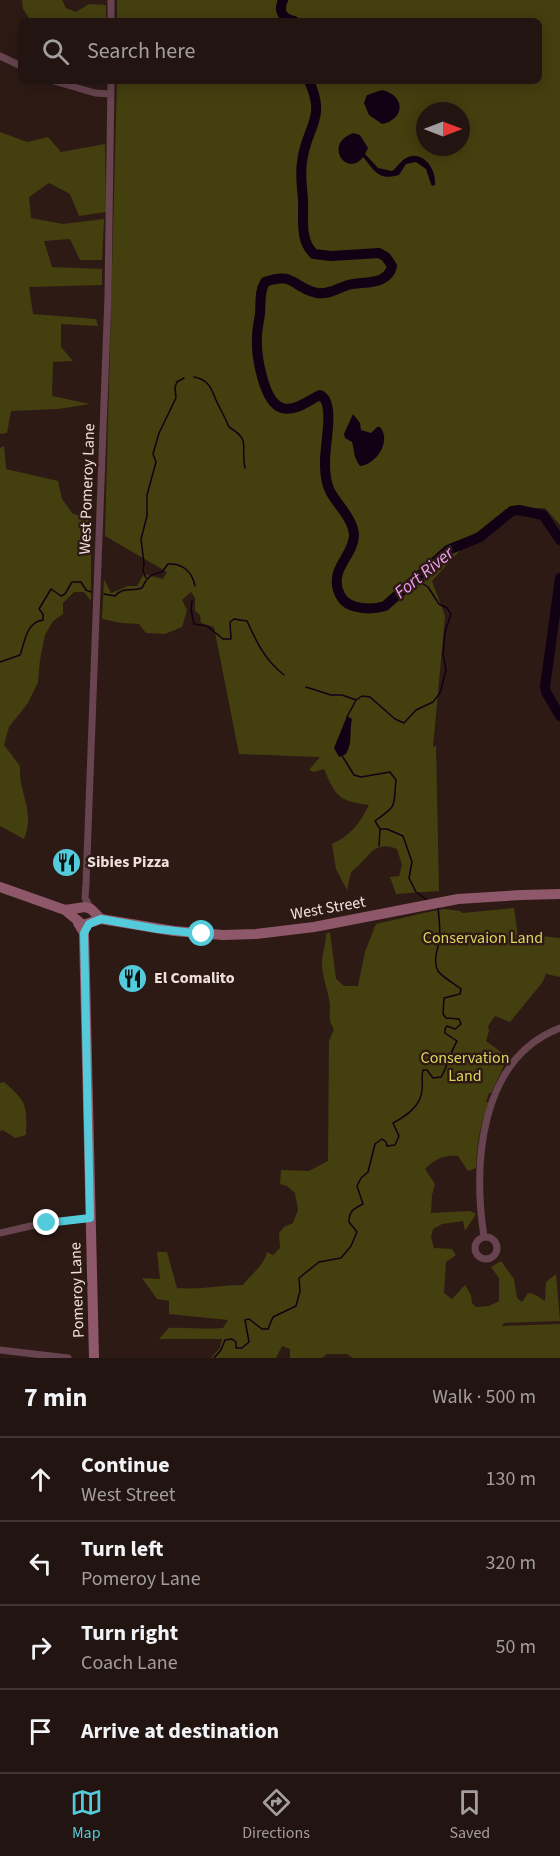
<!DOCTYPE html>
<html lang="en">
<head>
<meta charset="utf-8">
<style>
  :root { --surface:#221410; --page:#2a1d19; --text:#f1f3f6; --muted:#a29e9f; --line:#3f3330; --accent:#53cbdb }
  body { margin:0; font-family:"Source Sans 3",sans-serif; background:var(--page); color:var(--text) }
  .compass { position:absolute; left:416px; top:102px; width:54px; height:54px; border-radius:50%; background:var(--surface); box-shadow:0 3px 15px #0003; rotate:90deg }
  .stop { position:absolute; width:18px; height:18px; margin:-14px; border:4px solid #53cbdb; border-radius:50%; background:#fff }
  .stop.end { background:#53cbdb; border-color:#fff; box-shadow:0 2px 6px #0008 }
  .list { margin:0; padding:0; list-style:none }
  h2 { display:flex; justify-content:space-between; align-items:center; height:78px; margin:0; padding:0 24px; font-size:26px }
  h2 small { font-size:20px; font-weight:400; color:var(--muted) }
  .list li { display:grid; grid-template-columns:39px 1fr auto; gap:18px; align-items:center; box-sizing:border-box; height:84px; padding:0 24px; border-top:2px solid var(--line) }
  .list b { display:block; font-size:22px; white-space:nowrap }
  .list p { margin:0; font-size:20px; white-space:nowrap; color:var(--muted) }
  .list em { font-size:20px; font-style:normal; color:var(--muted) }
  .icon { flex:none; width:33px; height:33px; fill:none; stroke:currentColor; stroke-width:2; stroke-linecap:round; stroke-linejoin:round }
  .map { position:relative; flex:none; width:560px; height:1358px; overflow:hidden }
  .search { position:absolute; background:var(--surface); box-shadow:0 3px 15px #0003; left:18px; right:18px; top:18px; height:66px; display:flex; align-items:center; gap:15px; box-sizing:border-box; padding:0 21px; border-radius:9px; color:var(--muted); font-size:22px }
  .sheet { height:414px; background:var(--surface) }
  nav { display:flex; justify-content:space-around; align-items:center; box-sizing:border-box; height:84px; border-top:2px solid var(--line); background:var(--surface); font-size:16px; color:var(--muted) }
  nav a { display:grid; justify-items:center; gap:3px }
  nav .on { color:var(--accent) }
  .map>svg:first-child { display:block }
  .green { fill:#443f0f; fill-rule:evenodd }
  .water { fill:#120015 }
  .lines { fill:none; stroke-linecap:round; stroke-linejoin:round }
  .stream { stroke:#120015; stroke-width:1.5 }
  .river { stroke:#120015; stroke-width:10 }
  .street { stroke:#67444f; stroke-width:7 }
  .secondary { stroke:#8f586a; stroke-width:10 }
  .route { stroke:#53cbdb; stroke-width:8 }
  .labels { text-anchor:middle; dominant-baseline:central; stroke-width:5; stroke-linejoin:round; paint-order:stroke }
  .street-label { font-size:16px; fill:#efe0dc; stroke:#2e1a15 }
  .poi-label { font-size:16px; font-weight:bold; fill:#efe0dc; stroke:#2e1a15; text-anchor:start }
  .park-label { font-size:16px; fill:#e1d45b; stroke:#2e1a15 }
  .water-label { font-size:18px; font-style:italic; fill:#ed9ff3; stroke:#2e1a15 }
</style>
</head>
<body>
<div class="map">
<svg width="560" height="1358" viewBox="0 0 560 1358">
  <rect width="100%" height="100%" fill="#2e1a15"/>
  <path class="green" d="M22,0h40l4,8 10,4 13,-8 17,1v16h-75l-8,-12z
    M117,0h443v525l-15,-17 -39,1 -30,24 -44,48 13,35 -12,131 3,-1 3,145 -43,3 -6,-17 9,-1 3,-11 -5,-16c-24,-10 -28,10 -46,23l-4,18 -11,-21 -4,-25c19,-9 28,-21 37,-39 -30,-4 -33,-8 -45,-36l-10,3 -5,-2 11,-13 -81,-3 -25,-127 -13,-4 -1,-8 -5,-4v-13l-4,-6 -9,8 5,10 -5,17 -17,7 -19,-1 -7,-9 -18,-1 -19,-4 2,-40 7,14 17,-7h9l7,-12 19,5 4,-7 -62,-36 12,-455h422v-60h-422zM425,111h36v36h-36z
    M0,132l27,10 21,-5 13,15 44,-8 1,68 -27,4 -9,-22 -21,-11 -20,14 2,21 32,6 41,-5 -2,41h-22l-10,-21 -26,2 8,26 50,2v16l-73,2 4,27 63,5 2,7 -37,-2v23l12,14 -20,1 -1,34 38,8 -32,5 -47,2 -4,22 -7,1z
    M4,446l2,23 52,12 4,18 11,15 18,4v83l-7,-9h-10l-11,11v11l-10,7 -8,14 -5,25 -2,22 -10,21 -19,24 -5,18 16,21c-2,26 16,46 4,73l-24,-13v-378z
    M514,908l5,36h5l-2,-2 -1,-8 39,4v39l-14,-3 -4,9 -32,39 -15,-6 -7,10 1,5 -3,10 15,11 8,3 -18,38h-2l-3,9h3c-9,22 -12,42 -13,66l-8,3 -10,-15c-15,-1 -22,3 -33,13l10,15 -3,11 -1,18 39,-2 6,3 -11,17 -2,-10 -21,3 -9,5 -2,8 3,11 18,1 4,6 -10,7 -2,31 8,6 13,-14 6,10 1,8 4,4 13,-1 10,-5v-23l-8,-11 10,-6 13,18 3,19 5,4 6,-9 6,1 11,7 1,-19 10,-8 4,47 -56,2 -2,3 58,-2v34h-207l-6,-4h-20l-5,4h-32v-9l-8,-3 -6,12h-65l9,-10 2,-9h-63l10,-11c18,-1 35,2 54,0l5,-8 -59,-6v-13l-12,-2 -15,-21 18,1 -3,-27h10l10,36c22,2 44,-3 66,-3 9,-12 21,-19 24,-33l6,3 7,-7 -1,-15 5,-6 9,-4 5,-13 -3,-17 -8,-7 -7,-2 1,-14 28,1 19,-10 1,-120 5,-12c-6,-8 -4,-14 -4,-23 -1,-14 -8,-28 -8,-43 0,-10 4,-19 4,-29l4,-2 6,47 8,7h14l7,-34 11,-28 57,-13 12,-2 15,2 2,2z
    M4,1082c23,20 23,23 22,53l-11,3 -12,-8 -3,1v-48z"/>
  <path class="water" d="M382,90c24,6 23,29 0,34l-13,-9 -5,-12 3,-8z
    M353,133l7,2 8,13 -3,6 13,14 14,3c5,-3 8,-10 14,-13 17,-9 31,12 29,27l-3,1 -1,-2 -5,-15 -10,-7 -10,2 -7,11c-21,6 -24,-4 -36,-18 -15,21 -41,-12 -10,-24z
    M353,414l7,9 1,7 10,3 6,-6h3c12,14 -4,38 -20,39 -7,-10 -5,-13 -8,-24l-7,-4 -1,-4z
    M347,716l5,3c-3,13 1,23 -6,35l-7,3 -5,-9z"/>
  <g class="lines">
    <path class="stream" d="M194,377c15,3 17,11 22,23 4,9 9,17 13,27 23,14 11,19 16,41
      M146,578l-3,-7 1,-8 -3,-24 6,-23v-21l9,-33 -3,-8 6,-21 17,-35 -1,-11 2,-5 7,-4
      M104,594l11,2c9,-10 16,-4 27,-8 5,-11 9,-14 20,-16l6,-8c14,-1 24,7 27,22
      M192,601l-1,8 3,15 13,2 16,13h8l-1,-17 4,-3 13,2c10,22 18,39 37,54
      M0,662l20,-7c5,-13 6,-33 23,-35v-6l-4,-5 12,-20 10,7 4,-2 7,-12h9l5,8 5,2
      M306,687l25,8h11l14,5
      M347,717l9,-17 6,-4 8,1 25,22 9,4 12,-13 17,-8 7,-9 6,-23 -3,-15 2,-23 6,-18 -4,-6 -8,-4 -11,-17 -12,-8
      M341,754l13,21 7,2 29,-5 6,8c-3,27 3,24 -21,41l5,8h7l16,7 9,26 -3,16 7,14 11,8
      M379,846l1,-17
      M214,1358l7,-8 4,-10 7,-1 4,3v6h6l7,-6 -4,-22 4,-1 13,10h6l5,-12 23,-11 4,-15 -1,-13 20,-16 22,-4 10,-12 6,-14 -8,-10c0,-11 4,-13 14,-18l-6,-18 4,-8 7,-6 7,-28 7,-5 4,3 1,4 8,-1 4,-9 -6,-13c13,-7 28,-17 29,-33 1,-7 -1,-13 1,-20h4l6,8 8,-1c7,-11 9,-24 16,-36l-12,-8v-4l2,-3 8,3 6,-5 -2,-5 -13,-1 -3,-4 1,-16 16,-4 1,-5c-6,-5 -19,-12 -23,-18 -5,-9 -1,-20 1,-29 2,-10 0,-24 -1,-34"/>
    <path class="river" d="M283,0c-5,11 -1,18 11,21
      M309,81c18,39 -3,45 -7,81 -2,12 0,25 1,38 1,18 -4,40 11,54l17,2 48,-3 7,4 6,9c-4,20 -29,15 -44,19 -10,3 -19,10 -31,8 -24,-5 -23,-22 -52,-11 -6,10 -4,21 -5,32 -1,7 -3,15 -3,23 -1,17 6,65 25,71 13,4 27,-8 38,-13 16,7 4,52 5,69 0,8 1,19 5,27 7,14 23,27 24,44 0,20 -23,32 -16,55 3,9 7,13 15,16 10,3 22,3 32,0l63,-56 32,-13 32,-26 7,-1 24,5 17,25
      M560,578l-15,109 1,5 14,24"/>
    <path class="street" d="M111,0v21
      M0,56l21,10
      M54,81l41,12 16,1
      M91,909l-6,-11 1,-14 22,-588 3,-215
      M0,1233l39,-9 51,-6
      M484,1237c-11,-73 -5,-178 76,-209
      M475 1248a11 11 0 1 1 22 0a11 11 0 1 1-22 0Z
      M0,1350l68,8"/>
    <path class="secondary" d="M0,887l65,23 18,15 18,-6
      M65,910l20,-3 6,2 10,10 73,12 49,4 33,-1 58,-7 144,-28 63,-4 39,-1
      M78,923l6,10 10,425"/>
  </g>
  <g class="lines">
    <path class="route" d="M47,1223l43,-5 -6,-285 5,-9 12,-5 57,10 44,5"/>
  </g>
  <defs>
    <symbol id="restaurant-disc" viewBox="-11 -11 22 22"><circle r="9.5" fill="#53cbdb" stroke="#2e1a15"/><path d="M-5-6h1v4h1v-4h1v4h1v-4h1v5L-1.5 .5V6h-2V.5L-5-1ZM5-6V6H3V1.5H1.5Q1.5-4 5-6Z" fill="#111"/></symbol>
  </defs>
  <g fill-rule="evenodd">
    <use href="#restaurant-disc" x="50" y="846" width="33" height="33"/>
    <use href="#restaurant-disc" x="116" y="962" width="33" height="33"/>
  </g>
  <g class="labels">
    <g class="street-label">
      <text transform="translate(87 489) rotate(-88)">West Pomeroy Lane</text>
      <text transform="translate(328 908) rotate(-10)">West Street</text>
      <text transform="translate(77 1290) rotate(-92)">Pomeroy Lane</text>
    </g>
    <g class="poi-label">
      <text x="87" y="862">Sibies Pizza</text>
      <text x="154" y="978">El Comalito</text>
    </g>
    <g class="park-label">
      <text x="483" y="938">Conservaion Land</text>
      <text x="465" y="1058">Conservation<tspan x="465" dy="18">Land</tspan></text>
    </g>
    <g class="water-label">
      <text transform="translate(424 573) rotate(-39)">Fort River</text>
    </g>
  </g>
</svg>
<svg class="compass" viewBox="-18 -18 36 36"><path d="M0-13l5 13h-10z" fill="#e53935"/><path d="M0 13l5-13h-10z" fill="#a29e9f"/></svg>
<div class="stop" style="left:202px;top:934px"></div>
<div class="stop end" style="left:47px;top:1223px"></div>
<div class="search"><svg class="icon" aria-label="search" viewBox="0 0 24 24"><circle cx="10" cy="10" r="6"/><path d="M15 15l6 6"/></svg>Search here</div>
</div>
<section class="sheet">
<h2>7 min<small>Walk · 500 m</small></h2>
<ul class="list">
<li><svg class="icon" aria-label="ahead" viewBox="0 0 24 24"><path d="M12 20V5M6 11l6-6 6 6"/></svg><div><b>Continue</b><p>West Street</p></div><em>130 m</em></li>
<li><svg class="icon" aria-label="left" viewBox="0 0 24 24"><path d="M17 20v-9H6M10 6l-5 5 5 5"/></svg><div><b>Turn left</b><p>Pomeroy Lane</p></div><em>320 m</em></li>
<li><svg class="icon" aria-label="right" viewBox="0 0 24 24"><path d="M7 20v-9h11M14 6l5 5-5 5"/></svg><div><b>Turn right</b><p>Coach Lane</p></div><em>50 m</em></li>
<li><svg class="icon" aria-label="arrive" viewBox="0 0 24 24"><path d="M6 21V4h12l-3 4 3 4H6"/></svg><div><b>Arrive at destination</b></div></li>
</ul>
</section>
<nav>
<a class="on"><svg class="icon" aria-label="map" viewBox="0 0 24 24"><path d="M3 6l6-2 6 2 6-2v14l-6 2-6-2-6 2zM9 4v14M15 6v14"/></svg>Map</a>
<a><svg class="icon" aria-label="directions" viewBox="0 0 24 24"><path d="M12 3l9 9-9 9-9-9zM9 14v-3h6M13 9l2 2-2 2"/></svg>Directions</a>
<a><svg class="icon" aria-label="saved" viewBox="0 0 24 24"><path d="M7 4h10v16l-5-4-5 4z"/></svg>Saved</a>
</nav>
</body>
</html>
